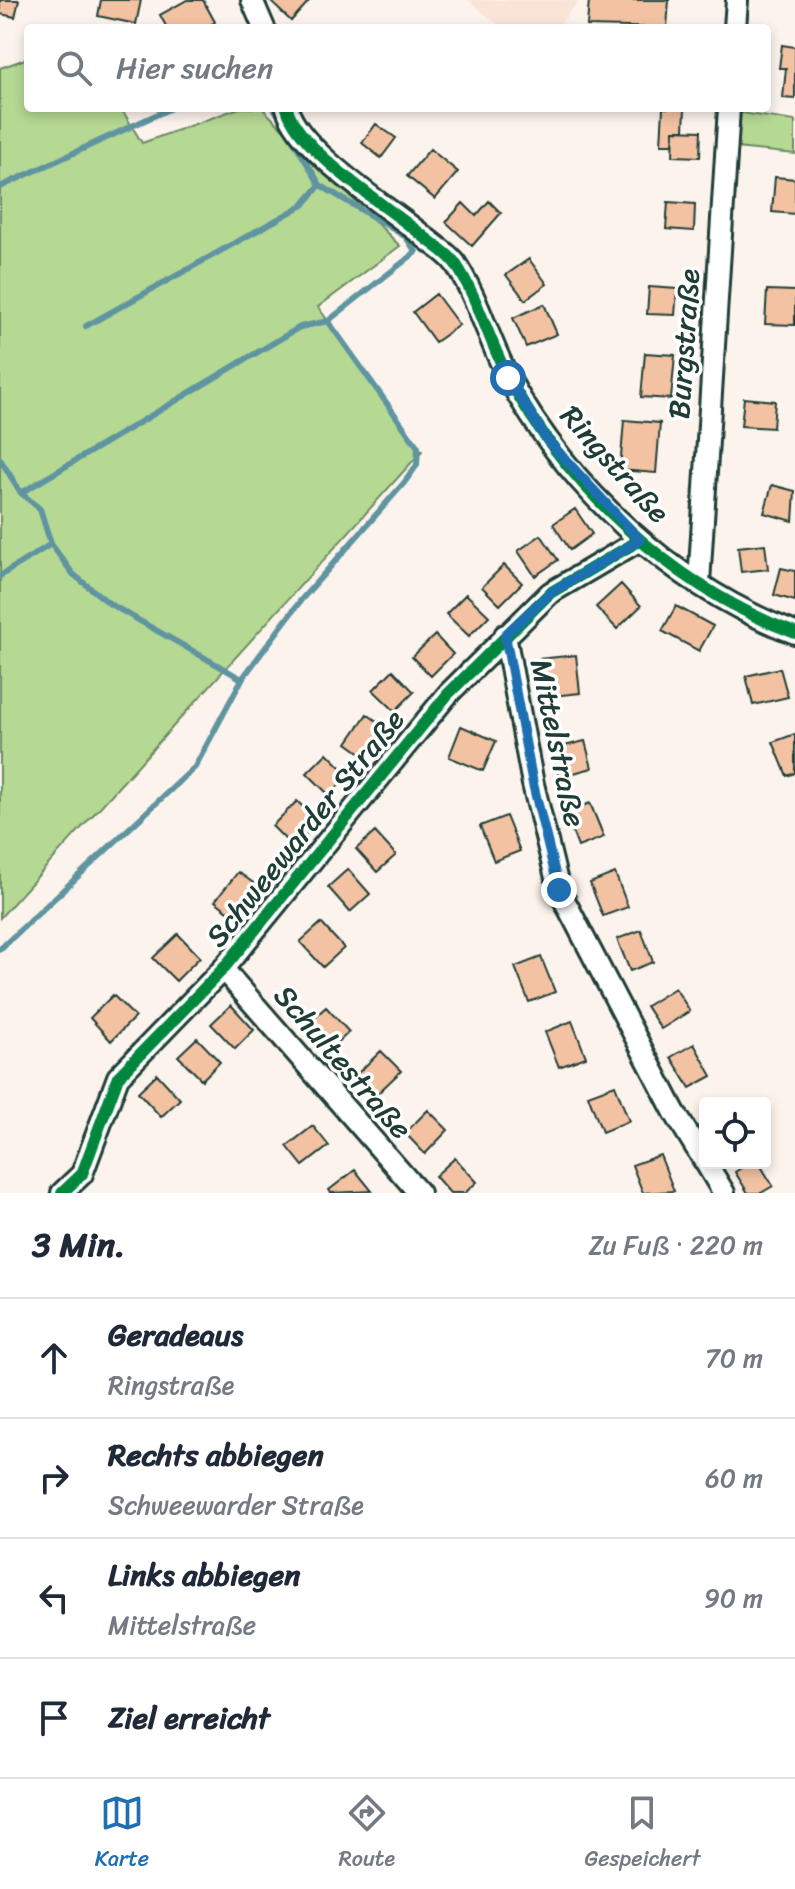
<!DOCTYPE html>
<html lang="de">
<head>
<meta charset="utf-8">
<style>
  :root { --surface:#fff; --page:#f6f6f7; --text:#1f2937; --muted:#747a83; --line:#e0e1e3; --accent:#1f6fb2 }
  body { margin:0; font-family:Sriracha,sans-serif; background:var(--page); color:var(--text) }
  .controls { position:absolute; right:24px; bottom:24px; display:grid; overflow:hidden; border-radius:8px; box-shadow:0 4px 12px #0003 }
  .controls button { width:72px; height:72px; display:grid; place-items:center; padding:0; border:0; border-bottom:2px solid var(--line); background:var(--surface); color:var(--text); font:40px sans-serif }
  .stop { position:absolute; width:24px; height:24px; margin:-18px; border:6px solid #1f6fb2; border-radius:50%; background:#fff }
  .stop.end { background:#1f6fb2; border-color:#fff; box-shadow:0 2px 8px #0008 }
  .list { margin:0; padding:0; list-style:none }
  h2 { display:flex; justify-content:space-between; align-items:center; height:104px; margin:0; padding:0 32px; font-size:34px }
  h2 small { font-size:26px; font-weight:400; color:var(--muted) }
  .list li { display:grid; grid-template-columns:52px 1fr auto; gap:24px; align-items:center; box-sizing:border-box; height:120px; padding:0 32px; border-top:2px solid var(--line) }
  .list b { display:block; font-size:30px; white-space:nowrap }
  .list p { margin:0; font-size:26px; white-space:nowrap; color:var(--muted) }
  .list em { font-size:26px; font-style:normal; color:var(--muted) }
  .icon { flex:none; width:44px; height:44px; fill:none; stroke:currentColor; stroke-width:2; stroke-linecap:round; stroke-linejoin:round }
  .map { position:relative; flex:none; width:795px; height:1193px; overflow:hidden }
  .search { position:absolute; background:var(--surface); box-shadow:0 4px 12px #0003; left:24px; right:24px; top:24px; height:88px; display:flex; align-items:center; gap:20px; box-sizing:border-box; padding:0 28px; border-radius:8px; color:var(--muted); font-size:30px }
  .sheet { height:584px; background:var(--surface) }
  nav { display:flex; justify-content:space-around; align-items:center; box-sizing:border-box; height:112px; border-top:2px solid var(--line); background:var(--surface); font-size:22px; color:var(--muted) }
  nav a { display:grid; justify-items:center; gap:4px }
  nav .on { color:var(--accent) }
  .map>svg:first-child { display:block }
  .built { fill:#fae4d7 }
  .green { fill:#b5d893; stroke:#6a8a64; stroke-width:2 }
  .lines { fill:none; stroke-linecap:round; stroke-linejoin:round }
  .stream { stroke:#5e94a1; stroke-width:6 }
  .building { fill:#f3c2a3; stroke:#1f3d34; stroke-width:2 }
  .minor-casing { stroke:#1f3d34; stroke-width:26 }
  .minor { stroke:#fff; stroke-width:20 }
  .cycleway-casing { stroke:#fff; stroke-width:17 }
  .cycleway { stroke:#00873e; stroke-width:12 }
  .route { stroke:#1f6fb2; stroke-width:10 }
  .labels { text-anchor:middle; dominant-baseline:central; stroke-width:7; stroke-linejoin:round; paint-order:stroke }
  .street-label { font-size:30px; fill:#1f3d34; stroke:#fff }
</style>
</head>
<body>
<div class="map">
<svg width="795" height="1193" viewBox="0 0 795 1193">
  <rect width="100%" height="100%" fill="#fdf3ed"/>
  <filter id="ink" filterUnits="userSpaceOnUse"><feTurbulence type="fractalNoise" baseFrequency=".0125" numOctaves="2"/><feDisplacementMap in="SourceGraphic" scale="16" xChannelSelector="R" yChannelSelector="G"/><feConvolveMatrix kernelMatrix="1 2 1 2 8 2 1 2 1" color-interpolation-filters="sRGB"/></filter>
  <g filter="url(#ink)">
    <path class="built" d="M468,0h111l-22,28h-55z"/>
    <path class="green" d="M28,58v50h93l21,35 97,-35h23l138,138 -82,61 104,144 -422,467v-850z
      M729,111l66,10v33l-69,-7z"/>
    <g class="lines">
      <path class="stream" d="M274,108l46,77 86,52 10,15 -88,69
        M0,187l171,-79
        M86,326l217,-121 17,-20
        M0,459l21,34 19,16 11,35 22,30 37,30 132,75
        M0,576l51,-32
        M0,949l195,-182 47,-88 59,-79 103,-117 13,-18 1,-18 -90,-126 -28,6 -279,166"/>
    </g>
    <path class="building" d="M0,0h19l-4,17 -15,-3z
      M101,0h40l-5,24 -38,-8z
      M187,0h16l12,22 -10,6h-38l-7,-13z
      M269,0h41l-19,21z
      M589,0h80l-2,28 -80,-2z
      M782,45l13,2v52l-12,-1 3,-30h-7z
      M663,108h22l-1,22h-10l-1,14h-12z
      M376,124l20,14 -15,20 -19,-15z
      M674,130l27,1 -1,26 -27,-1z
      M430,149l28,23 -23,27 -28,-23z
      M775,177l20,2v35l-23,-2z
      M489,201l12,12 -29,33 -26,-24 17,-19 13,13z
      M668,202l27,2 -1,27 -28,-2z
      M529,259l18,25 -22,16 -19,-25z
      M649,287l28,2 -2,26 -28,-1z
      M767,290l28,1v34l-30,-1z
      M436,294l23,31 -24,17 -22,-30z
      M544,304l13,30 -31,13 -13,-29z
      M645,353l30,2 -4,44 -30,-2z
      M744,398l31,3 -2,27 -32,-2z
      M624,420l36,3 -4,50 -36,-3z
      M772,485l23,6 -2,30 -29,-8z
      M575,509l17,25 -22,16 -17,-26z
      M541,535l17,25 -23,16 -17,-25z
      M765,544l3,25 -27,3 -3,-25z
      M504,565l18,18 -22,22 -18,-18z
      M781,568l14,3v30l-21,-6z
      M621,584l20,22 -24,23 -21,-22z
      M466,594l23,22 -20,20 -23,-22z
      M676,606l37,20 -14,25 -37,-20z
      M435,635l18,19 -22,22 -19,-19z
      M576,655l4,38 -37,4 -4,-38z
      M780,668l8,29 -35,8 -7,-29z
      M393,670l21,22 -19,19 -22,-21z
      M367,714l18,13 -20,29 -18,-13z
      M461,726l35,15 -13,30 -34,-14z
      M795,734v39l-8,3 -14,-34z
      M585,741l7,27 -33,9 -7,-28z
      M327,753l22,22 -20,20 -22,-22z
      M297,801l21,21 -25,25 -21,-21z
      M590,803l14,34 -26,10 -13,-34z
      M506,816l14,35 -26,10 -14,-35z
      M375,832l21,23 -19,17 -21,-23z
      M348,869l22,25 -20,18 -22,-25z
      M238,872l21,15 -23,30 -21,-16z
      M615,873l13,34 -25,9 -13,-33z
      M321,923l23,25 -21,19 -23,-25z
      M641,930l12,32 -23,9 -13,-32z
      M178,934l22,23 -24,24 -23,-23z
      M541,957l14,35 -26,10 -14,-35z
      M675,988l15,23 -29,18 -15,-23z
      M113,995l22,22 -24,24 -21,-23z
      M231,1005l23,25 -19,19 -24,-25z
      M326,1007l23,25 -19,18 -24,-25z
      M572,1021l14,36 -27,10 -14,-35z
      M197,1038l23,24 -18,18 -24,-24z
      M694,1044l18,32 -22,12 -19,-31z
      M381,1051l20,20 -24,23 -20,-20z
      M157,1074l23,25 -19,18 -23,-25z
      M615,1085l14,36 -27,11 -14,-37z
      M428,1110l20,20 -23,24 -20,-21z
      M313,1126l16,20 -26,20 -16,-20z
      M660,1155l14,36 -31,2 -11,-28z
      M455,1158l22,24 -12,11h-15l-15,-17z
      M749,1163h10l14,23 -12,7h-13l-13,-21z
      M355,1170l17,21 -41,2 -2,-3z"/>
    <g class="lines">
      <defs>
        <path id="minor" d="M252,0l12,28
          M735,28l2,-28
          M287,108c11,42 99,98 135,127 10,9 25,17 33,28 23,34 34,79 54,116 61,111 166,209 286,254
          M699,583l30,-475
          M505,635l28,149 26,106 116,223 30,49
          M223,969l196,224
          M706,1163l18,30
          M62,1193l20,-19 36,-97 105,-108 225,-275 102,-101 90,-53"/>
      </defs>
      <use href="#minor" class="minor-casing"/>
      <use href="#minor" class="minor"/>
      <defs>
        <path id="cycleway" d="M287,108c11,42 99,98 135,127 10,9 25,17 33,28 23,34 34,79 54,116 61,111 166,209 286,254
          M62,1193l20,-19 36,-97 105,-108 225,-275 102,-101 90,-53"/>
      </defs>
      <use href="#cycleway" class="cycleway-casing"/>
      <use href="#cycleway" class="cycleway"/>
    </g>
  </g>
  <g class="lines" filter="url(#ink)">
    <path class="route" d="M508,378l39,62 93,100 -90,53 -45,42 28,149 26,106"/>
  </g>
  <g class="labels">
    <g class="street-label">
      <text transform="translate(684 344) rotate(-86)">Burgstraße</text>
      <text transform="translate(615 464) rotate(48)">Ringstraße</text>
      <text transform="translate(558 743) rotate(78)">Mittelstraße</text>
      <text transform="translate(305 828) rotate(-51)">Schweewarder Straße</text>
      <text transform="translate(343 1062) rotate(49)">Schultestraße</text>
    </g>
  </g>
</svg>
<div class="controls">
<button><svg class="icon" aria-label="locate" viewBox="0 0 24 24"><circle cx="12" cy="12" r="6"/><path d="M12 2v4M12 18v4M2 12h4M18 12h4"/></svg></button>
</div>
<div class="stop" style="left:508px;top:378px"></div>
<div class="stop end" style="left:559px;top:890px"></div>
<div class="search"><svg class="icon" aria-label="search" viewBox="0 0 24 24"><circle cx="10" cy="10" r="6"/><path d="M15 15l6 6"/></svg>Hier suchen</div>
</div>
<section class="sheet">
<h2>3 Min.<small>Zu Fuß · 220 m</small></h2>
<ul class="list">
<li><svg class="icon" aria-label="ahead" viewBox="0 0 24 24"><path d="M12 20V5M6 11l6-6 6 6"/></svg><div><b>Geradeaus</b><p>Ringstraße</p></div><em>70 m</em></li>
<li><svg class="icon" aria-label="right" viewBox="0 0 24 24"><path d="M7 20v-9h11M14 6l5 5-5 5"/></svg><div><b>Rechts abbiegen</b><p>Schweewarder Straße</p></div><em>60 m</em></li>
<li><svg class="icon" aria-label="left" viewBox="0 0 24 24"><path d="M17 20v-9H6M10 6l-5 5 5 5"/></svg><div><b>Links abbiegen</b><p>Mittelstraße</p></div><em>90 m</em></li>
<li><svg class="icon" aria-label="arrive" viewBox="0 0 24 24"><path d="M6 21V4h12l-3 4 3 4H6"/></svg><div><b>Ziel erreicht</b></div></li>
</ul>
</section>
<nav>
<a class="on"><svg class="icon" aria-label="map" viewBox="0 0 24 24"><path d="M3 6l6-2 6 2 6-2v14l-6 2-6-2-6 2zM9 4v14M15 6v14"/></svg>Karte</a>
<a><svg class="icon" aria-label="directions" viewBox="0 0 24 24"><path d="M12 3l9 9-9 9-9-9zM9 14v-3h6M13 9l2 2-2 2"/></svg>Route</a>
<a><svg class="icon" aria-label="saved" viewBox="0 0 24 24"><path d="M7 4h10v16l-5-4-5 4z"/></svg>Gespeichert</a>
</nav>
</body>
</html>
